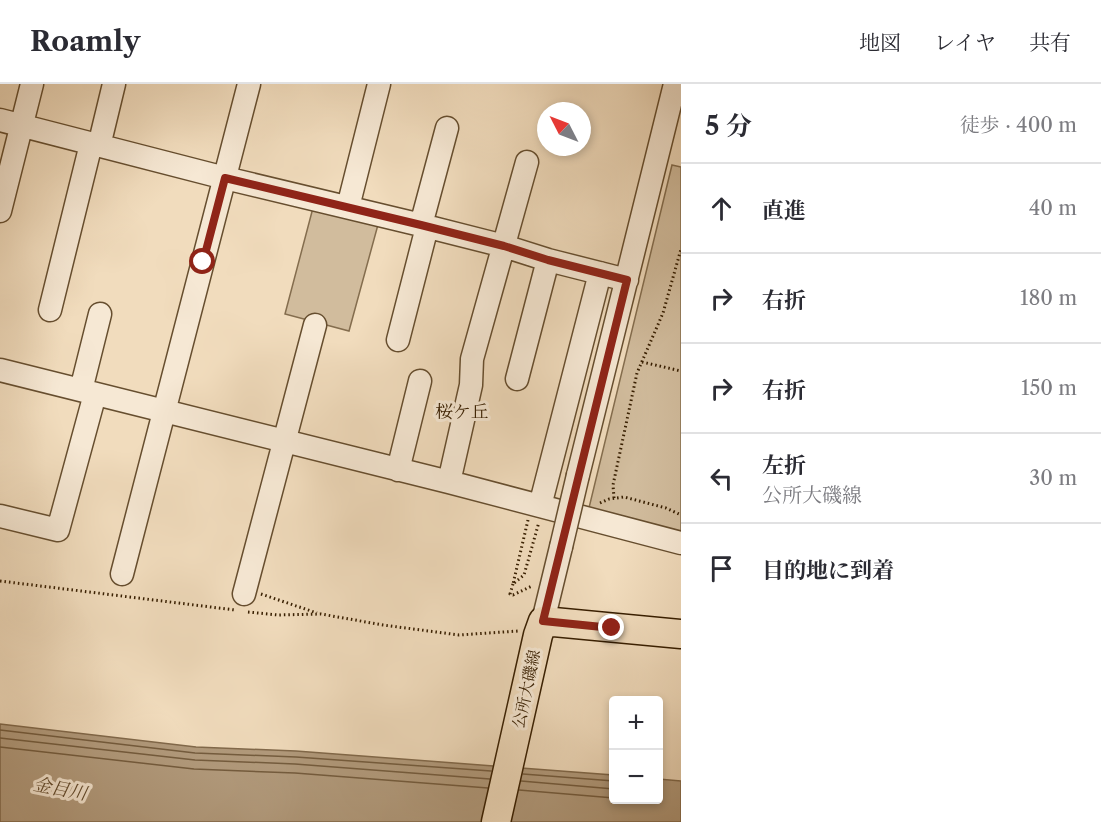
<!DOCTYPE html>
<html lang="ja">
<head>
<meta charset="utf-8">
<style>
  :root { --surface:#fff; --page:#f7f7f7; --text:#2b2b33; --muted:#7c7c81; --line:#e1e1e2 }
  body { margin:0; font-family:"Libre Caslon Text","Noto Serif JP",serif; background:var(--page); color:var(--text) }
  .controls { position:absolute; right:18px; bottom:18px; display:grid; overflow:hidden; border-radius:6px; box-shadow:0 3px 9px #0003 }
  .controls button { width:54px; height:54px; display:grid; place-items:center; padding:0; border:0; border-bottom:2px solid var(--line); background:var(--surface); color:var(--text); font:30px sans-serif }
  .compass { position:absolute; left:537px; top:18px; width:54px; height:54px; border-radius:50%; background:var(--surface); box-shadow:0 3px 9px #0003; rotate:312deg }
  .stop { position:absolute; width:18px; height:18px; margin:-14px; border:4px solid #8f2418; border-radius:50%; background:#fff }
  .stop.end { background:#8f2418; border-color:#fff; box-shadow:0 2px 6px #0008 }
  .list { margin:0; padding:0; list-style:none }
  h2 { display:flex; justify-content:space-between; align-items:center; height:78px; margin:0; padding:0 24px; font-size:26px }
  h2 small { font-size:20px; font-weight:400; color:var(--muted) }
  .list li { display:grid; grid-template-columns:39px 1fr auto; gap:18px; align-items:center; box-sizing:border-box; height:90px; padding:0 24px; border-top:2px solid var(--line) }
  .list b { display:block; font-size:22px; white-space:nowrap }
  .list p { margin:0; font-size:20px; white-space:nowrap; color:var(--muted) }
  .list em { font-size:20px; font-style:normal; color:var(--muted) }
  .icon { flex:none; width:33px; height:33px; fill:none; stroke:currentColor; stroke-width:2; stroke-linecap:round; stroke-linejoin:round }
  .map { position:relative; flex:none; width:681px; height:738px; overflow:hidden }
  header { display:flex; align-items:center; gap:36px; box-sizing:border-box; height:84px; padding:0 30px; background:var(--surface); border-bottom:2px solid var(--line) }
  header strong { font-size:28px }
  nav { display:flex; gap:33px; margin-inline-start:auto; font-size:21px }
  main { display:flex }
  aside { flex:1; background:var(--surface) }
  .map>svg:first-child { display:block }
  .green { fill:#d1bc9d; stroke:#846d4e; stroke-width:1.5 }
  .water { fill:#b29b7d; stroke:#81694b; stroke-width:1.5 }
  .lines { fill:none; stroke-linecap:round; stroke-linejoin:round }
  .shore { stroke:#745c3e; stroke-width:1.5 }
  .minor-casing { stroke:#664e2f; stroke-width:25 }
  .major-casing { stroke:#371e00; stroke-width:31 }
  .path { stroke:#371e00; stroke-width:3; stroke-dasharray:1.5 3; stroke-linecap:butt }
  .minor { stroke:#f6e8d4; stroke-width:22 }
  .major { stroke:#f1dcbd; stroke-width:28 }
  .minor-bridge-casing { stroke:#664e2f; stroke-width:25; stroke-linecap:butt }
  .minor-bridge { stroke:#f6e8d4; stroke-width:22 }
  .route { stroke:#8f2418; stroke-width:8 }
  .labels { text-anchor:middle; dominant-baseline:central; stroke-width:6; stroke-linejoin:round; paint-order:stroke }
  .street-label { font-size:16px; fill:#371e00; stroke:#f6e8d4 }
  .neighbourhood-label { font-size:18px; fill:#371e00; stroke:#f6e8d4 }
  .water-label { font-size:18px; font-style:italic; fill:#624a2c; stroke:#f6e8d4 }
</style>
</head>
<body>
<header>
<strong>Roamly</strong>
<nav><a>地図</a><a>レイヤ</a><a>共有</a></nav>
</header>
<main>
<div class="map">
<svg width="681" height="738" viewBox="0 0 681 738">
  <rect width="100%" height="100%" fill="#f1dcbd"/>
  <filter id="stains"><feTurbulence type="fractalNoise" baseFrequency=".00333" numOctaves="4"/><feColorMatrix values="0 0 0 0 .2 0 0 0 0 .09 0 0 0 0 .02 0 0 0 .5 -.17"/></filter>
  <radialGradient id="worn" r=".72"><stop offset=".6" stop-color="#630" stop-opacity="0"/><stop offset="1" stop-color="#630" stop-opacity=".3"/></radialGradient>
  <path class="green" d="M672,81l9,2v368l-93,-23z
    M314,120l65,17 -30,110 -64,-17z"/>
  <path class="water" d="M0,640l196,23 100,4 317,24 1,25h44l1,-21 22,2v41h-681z"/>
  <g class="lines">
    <path class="shore" d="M0,646l195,23 101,4 195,14
      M0,654l195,22 100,4 195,15
      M0,663l194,22 101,4 193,15
      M523,690l91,7
      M521,697l93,8
      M519,706l95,8"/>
    <defs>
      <path id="minor" d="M0,36l225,58 196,47 83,21 44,14 79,20
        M99,62l15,-62
        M348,123l31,-123
        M0,127l32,-127
        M421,141l26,-97
        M50,226l41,-166
        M398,256l29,-113
        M0,286l449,112 232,61
        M517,295l31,-119
        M81,306l19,-76
        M398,386l22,-89
        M578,391l97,-391
        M449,398l22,-97 1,-26 55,-197
        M540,422l60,-233
        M0,432l58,14 37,-136
        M122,490l127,-490
        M244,510l71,-269
        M543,537l18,-74"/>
      <path id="major" d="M496,738l42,-187 5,-14 138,13"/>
    </defs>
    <use href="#minor" class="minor-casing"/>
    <use href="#major" class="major-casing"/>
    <path class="path" d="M642,278l39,9
      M614,414l-1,-13 24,-112 26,-60 18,-64
      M600,419l9,-4 15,-2 42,11 15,7
      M528,436l-15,64 11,-9 15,-53
      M0,497l235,29
      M513,500l-3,10 3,1 19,-9
      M261,510l56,19
      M248,528l30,3 43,-1 62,11 76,10 59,-4"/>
    <use href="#minor" class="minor"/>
    <use href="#major" class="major"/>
    <defs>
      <path id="minor-bridge" d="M561,463l17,-72"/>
    </defs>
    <use href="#minor-bridge" class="minor-bridge-casing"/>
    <use href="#minor-bridge" class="minor-bridge"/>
  </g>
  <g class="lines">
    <path class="route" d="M203,178l22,-84 196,47 83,21 44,14 79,20 -84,341 69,7"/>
  </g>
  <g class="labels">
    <g class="street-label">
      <text transform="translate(526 605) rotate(-78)">公所大磯線</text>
    </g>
    <g class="neighbourhood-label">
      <text x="462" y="328">桜ケ丘</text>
    </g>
    <g class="water-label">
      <text transform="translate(60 705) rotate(11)">金目川</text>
    </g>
  </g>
  <rect width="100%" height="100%" filter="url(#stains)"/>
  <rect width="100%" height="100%" fill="url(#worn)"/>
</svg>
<div class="controls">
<button>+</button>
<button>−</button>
</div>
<svg class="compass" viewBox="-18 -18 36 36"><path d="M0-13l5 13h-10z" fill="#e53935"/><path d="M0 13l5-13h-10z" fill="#7c7c81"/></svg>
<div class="stop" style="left:203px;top:178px"></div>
<div class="stop end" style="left:612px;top:544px"></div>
</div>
<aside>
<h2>5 分<small>徒歩 · 400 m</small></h2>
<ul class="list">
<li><svg class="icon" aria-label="ahead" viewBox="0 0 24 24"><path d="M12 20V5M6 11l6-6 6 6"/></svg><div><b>直進</b></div><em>40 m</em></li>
<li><svg class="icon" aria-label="right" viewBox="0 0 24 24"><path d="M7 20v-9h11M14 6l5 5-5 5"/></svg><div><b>右折</b></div><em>180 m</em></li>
<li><svg class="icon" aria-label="right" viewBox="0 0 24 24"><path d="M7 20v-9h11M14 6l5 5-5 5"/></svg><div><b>右折</b></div><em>150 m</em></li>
<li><svg class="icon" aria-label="left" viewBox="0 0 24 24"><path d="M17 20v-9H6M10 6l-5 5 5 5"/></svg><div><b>左折</b><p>公所大磯線</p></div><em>30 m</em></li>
<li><svg class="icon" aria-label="arrive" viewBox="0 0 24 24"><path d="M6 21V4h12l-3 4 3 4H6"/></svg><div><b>目的地に到着</b></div></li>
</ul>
</aside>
</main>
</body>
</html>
